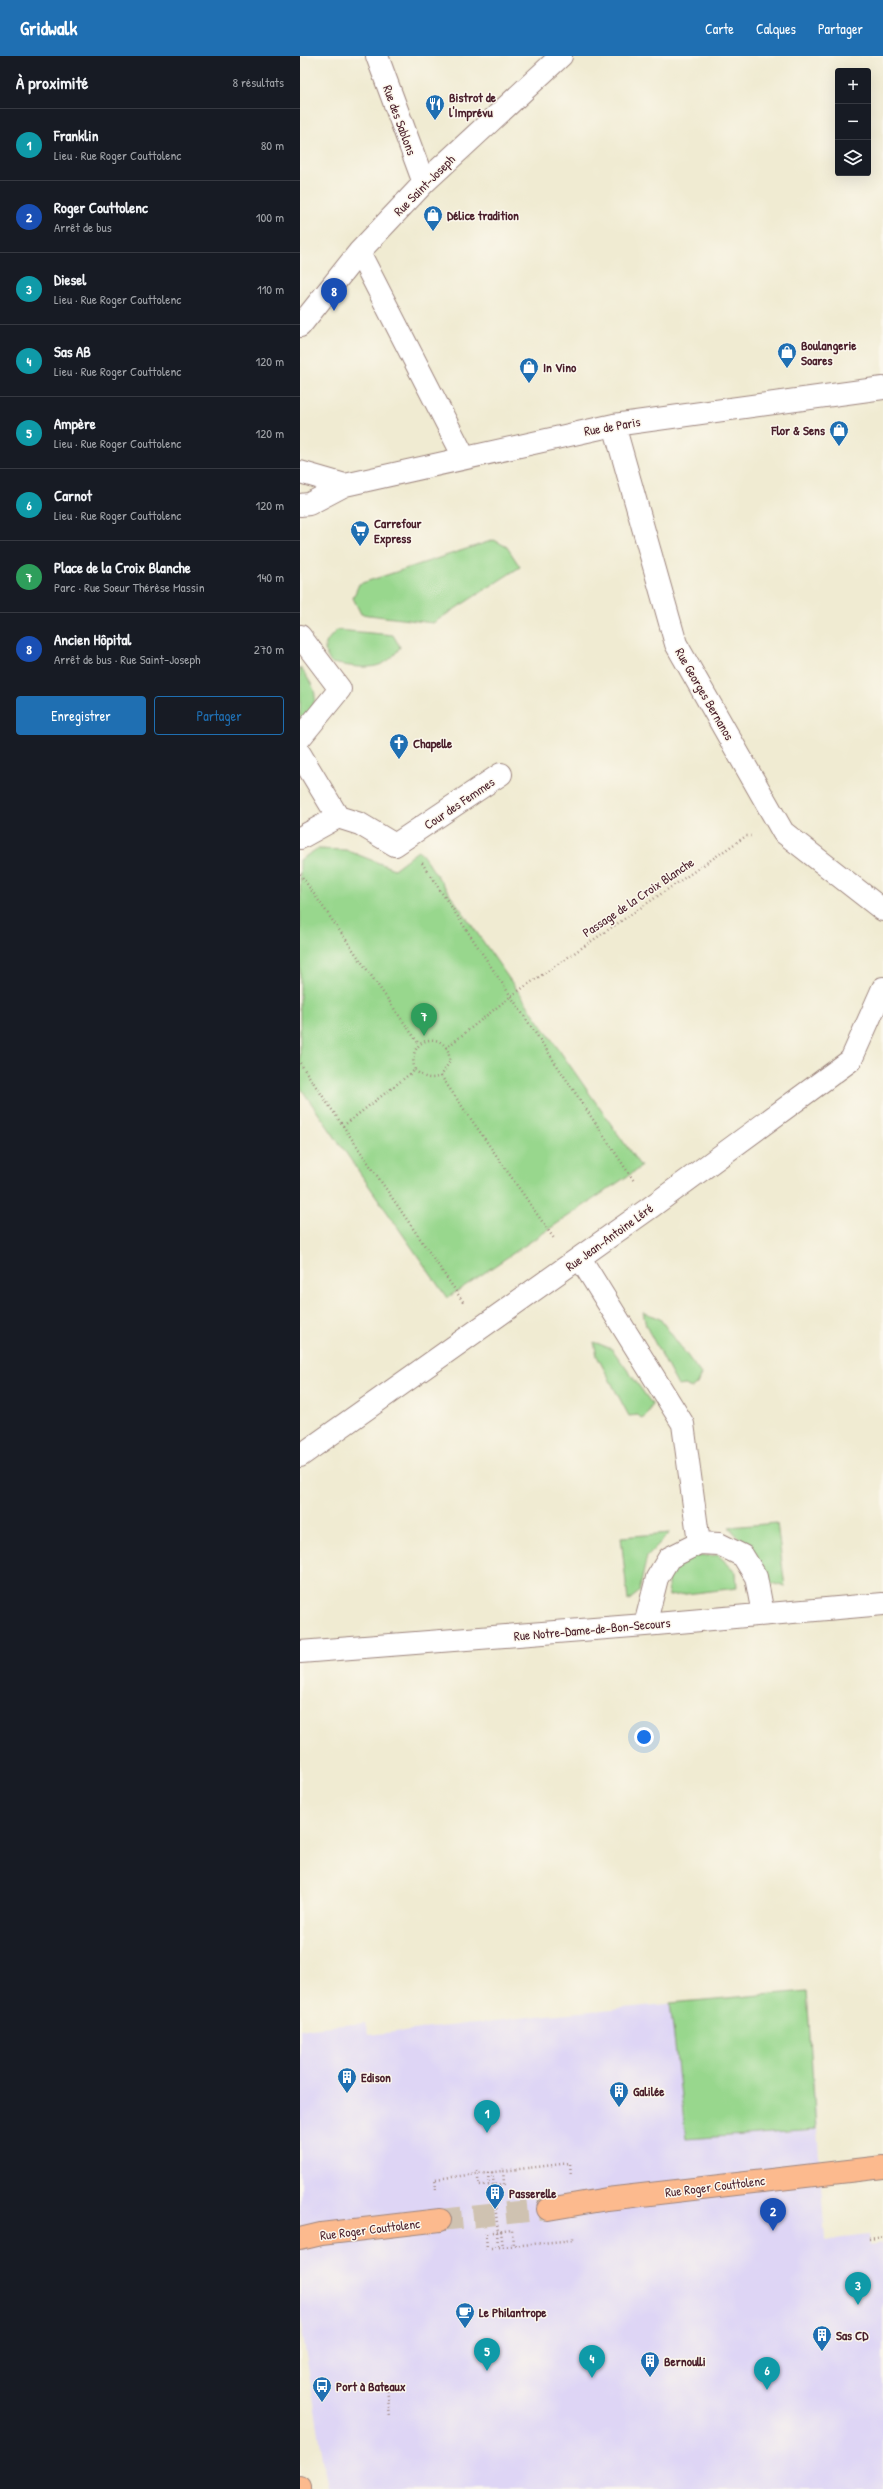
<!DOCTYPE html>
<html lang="fr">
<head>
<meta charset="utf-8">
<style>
  :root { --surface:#171b24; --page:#20242c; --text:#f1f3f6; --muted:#9ea1a6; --line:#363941; --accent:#1f6fb2 }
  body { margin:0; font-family:"Patrick Hand",sans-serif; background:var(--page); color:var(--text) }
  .controls { position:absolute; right:12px; top:12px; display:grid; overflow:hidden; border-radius:4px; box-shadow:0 4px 16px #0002 }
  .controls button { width:36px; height:36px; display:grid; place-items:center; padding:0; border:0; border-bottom:1px solid var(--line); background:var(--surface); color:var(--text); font:20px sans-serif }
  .you { position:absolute; left:344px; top:1681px; width:14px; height:14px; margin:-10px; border:3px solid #fff; border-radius:50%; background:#1a73e8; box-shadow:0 0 0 6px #1a73e833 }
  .badge { display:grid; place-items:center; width:26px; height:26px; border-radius:50%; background:var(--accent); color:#fff; font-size:13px; font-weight:700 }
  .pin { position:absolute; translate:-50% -33px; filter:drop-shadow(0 1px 2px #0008) }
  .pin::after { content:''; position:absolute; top:21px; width:14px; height:12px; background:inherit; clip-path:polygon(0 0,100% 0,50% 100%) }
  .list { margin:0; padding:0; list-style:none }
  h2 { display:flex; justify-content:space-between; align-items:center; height:52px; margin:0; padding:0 16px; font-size:17px }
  h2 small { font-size:13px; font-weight:400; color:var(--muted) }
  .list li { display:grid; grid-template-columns:26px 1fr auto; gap:12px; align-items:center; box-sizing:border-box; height:72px; padding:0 16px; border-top:1px solid var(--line) }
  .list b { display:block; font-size:15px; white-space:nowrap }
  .list p { margin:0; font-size:13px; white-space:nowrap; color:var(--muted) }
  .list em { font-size:13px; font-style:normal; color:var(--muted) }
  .actions { display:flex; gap:8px; padding:12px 16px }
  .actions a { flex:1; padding:9px 0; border:1px solid var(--accent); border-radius:4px; text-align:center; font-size:14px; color:var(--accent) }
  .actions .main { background:var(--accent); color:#fff }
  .icon { flex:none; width:22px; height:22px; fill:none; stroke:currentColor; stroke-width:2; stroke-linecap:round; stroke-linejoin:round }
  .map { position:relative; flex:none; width:583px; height:2433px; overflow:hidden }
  header { display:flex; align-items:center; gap:24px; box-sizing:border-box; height:56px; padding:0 20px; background:var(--accent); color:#fff }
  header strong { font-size:19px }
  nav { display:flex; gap:22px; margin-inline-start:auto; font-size:14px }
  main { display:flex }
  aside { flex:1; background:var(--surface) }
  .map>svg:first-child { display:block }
  .built { fill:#ded5f5 }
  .green { fill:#98d78d; stroke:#717b5c }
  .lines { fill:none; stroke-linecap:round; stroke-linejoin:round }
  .major-tunnel { stroke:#cfc2b1; stroke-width:22; stroke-dasharray:22 11; stroke-linecap:butt }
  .minor-casing { stroke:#9d857e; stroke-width:24 }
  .major-casing { stroke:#9d857e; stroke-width:24 }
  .path { stroke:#9d857e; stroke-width:2.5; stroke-dasharray:1 3; stroke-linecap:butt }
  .minor { stroke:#fff; stroke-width:22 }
  .major { stroke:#fcba8e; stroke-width:22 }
  .path-bridge { stroke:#9d857e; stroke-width:2.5; stroke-dasharray:1 3; stroke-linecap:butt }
  .labels { text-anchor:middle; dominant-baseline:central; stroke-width:3; stroke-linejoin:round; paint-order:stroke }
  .poi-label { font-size:13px; font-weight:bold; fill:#4a1f2b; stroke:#fbf7ec; text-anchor:start }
  .street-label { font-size:13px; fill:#4a1f2b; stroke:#fbf7ec }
</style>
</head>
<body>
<header>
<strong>Gridwalk</strong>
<nav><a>Carte</a><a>Calques</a><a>Partager</a></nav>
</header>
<main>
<aside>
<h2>À proximité<small>8 résultats</small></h2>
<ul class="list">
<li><span class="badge" style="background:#0f9aa8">1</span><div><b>Franklin</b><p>Lieu · Rue Roger Couttolenc</p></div><em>80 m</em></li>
<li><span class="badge" style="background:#1a4fb4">2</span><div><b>Roger Couttolenc</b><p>Arrêt de bus</p></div><em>100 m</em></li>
<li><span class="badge" style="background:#0f9aa8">3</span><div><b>Diesel</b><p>Lieu · Rue Roger Couttolenc</p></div><em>110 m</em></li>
<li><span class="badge" style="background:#0f9aa8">4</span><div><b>Sas AB</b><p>Lieu · Rue Roger Couttolenc</p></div><em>120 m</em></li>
<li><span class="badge" style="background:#0f9aa8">5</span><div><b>Ampère</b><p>Lieu · Rue Roger Couttolenc</p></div><em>120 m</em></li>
<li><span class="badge" style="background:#0f9aa8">6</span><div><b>Carnot</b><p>Lieu · Rue Roger Couttolenc</p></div><em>120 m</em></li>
<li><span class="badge" style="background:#2e9e5b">7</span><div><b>Place de la Croix Blanche</b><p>Parc · Rue Soeur Thérèse Massin</p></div><em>140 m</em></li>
<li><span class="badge" style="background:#1a4fb4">8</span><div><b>Ancien Hôpital</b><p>Arrêt de bus · Rue Saint-Joseph</p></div><em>270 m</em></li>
</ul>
<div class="actions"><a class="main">Enregistrer</a><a>Partager</a></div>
</aside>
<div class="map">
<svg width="583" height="2433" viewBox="0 0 583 2433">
  <rect width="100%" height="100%" fill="#fbf7ec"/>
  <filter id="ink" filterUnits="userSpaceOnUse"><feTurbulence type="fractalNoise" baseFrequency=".025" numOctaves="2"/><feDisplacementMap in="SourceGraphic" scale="8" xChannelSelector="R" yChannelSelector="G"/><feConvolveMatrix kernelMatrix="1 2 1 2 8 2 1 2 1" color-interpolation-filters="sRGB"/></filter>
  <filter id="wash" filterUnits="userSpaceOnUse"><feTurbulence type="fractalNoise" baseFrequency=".012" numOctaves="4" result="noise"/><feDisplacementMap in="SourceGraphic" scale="16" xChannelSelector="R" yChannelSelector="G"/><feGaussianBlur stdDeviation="0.9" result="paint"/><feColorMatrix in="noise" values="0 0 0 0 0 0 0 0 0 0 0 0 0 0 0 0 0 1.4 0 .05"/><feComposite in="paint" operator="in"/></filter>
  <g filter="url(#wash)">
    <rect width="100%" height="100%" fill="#f0ebd2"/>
    <path class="built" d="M507,1935l18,249 44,-5 1,10 13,-2v246h-555l-28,-171v-289l66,-6 2,12 179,-20z"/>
    <path class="green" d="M194,484l13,7 13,20 -87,56 -72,-9 -8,-16 6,-14z
      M37,574l56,5 7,12c-17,28 -42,20 -69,16 -10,-16 -7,-20 6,-33z
      M0,611c20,28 20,31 0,59z
      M17,793l29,1 48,19 25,-19 222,317 -194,131 -147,-211v-227z
      M343,1256l17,7 41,55 -4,10 -6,5 -5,-4 -8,1 -32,-60z
      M294,1286l18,7 40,55 -4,10 -6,5 -4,-4 -9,1 -32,-60z
      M477,1467l8,64 -20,-6 -13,-28 -23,-26z
      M370,1477l-23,23 -8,36 -11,9 -7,-64z
      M418,1499l18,17 1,16 -68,8 -2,-23 19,-16z
      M507,1935l9,139 -130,9 -16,-136z"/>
  </g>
  <g filter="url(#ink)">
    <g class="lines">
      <path class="major-tunnel" d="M140,2164l108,-11"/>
      <defs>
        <path id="minor" d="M77,0l47,127
          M59,196l105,205
          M0,270l59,-74 65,-69 137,-127
          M314,369l62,219 107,188 100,78
          M0,416l45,13
          M0,449l9,-1 36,-19 269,-60 269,-37
          M0,580l40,53 -40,49
          M0,698l38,63
          M0,782l38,-21 22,7 35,21 106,-71
          M280,1202l103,166 16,119
          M0,1400l351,-249 200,-147 32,-72
          M345,1569l12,-47 12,-20 30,-15 20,1 24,12 13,21 7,37
          M0,1596l345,-27 238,-21"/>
        <path id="major" d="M248,2153l59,-10 276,-32
          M0,2183l21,-5 119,-14
          M0,2431v2"/>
      </defs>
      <use href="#minor" class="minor-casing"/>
      <use href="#major" class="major-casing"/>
      <path class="path" d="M122,807l212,318
        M0,818l119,170
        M146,992l65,-52 235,-160h5
        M0,1007l164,240
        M141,1020l114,164
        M43,1070l72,-56c-9,-28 21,-40 32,-21 2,3 2,8 3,12l-9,15c-12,4 -17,2 -26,-6
        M177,2115l2,15 25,-2 -1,-16
        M192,2116l2,13
        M188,2117l1,12
        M136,2134l-1,-11 135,-16 1,12
        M201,2175l2,16
        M197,2176l1,15
        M569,2183l14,-2
        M191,2192l82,-8v-4
        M187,2194l-1,-17 26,-3 1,16
        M87,2331l3,31"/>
      <use href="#minor" class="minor"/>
      <use href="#major" class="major"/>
      <path class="path-bridge" d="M193,2129l5,47"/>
    </g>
  </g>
  <defs>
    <symbol id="restaurant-pin" viewBox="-11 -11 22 30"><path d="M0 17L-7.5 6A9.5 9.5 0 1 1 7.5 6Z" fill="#1f6fb2" stroke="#fbf7ec"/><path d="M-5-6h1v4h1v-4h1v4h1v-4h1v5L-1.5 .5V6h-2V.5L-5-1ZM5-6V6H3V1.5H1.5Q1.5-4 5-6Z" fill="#fff"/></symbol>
    <symbol id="shop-pin" viewBox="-11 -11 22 30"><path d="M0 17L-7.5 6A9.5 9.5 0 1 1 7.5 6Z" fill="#1f6fb2" stroke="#fbf7ec"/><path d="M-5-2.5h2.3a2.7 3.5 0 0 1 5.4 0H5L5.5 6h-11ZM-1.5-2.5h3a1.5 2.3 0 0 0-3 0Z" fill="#fff"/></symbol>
    <symbol id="supermarket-pin" viewBox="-11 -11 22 30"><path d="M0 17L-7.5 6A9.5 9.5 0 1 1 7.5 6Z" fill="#1f6fb2" stroke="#fbf7ec"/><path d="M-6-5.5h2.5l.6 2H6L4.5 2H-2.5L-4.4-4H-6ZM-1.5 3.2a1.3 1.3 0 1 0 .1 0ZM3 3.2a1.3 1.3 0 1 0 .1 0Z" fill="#fff"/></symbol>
    <symbol id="church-pin" viewBox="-11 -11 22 30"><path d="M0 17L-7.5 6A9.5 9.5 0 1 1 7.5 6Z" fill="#1f6fb2" stroke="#fbf7ec"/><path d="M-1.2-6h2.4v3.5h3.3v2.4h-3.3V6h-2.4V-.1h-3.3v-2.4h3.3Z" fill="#fff"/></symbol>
    <symbol id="building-pin" viewBox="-11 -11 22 30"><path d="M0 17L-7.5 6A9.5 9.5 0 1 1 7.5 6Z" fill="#1f6fb2" stroke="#fbf7ec"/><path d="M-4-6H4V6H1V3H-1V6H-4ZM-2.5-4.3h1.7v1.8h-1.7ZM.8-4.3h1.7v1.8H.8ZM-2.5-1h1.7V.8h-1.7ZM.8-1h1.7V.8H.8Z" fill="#fff"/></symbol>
    <symbol id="cafe-pin" viewBox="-11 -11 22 30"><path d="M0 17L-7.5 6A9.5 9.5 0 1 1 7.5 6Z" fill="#1f6fb2" stroke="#fbf7ec"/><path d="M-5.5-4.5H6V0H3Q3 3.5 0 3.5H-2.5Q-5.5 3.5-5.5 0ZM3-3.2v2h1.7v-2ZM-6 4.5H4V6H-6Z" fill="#fff"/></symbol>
    <symbol id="bus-pin" viewBox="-11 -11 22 30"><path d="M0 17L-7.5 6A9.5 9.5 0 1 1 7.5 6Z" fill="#1f6fb2" stroke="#fbf7ec"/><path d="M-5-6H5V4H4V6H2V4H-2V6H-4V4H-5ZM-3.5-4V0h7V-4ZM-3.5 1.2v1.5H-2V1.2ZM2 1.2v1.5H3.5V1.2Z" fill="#fff"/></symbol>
  </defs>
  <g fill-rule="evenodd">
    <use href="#restaurant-pin" x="124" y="37" width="22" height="30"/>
    <use href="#shop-pin" x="122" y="148" width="22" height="30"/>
    <use href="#shop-pin" x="476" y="285" width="22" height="30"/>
    <use href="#shop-pin" x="218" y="300" width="22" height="30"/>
    <use href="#shop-pin" x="528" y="363" width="22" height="30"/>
    <use href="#supermarket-pin" x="49" y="463" width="22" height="30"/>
    <use href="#church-pin" x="88" y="676" width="22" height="30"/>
    <use href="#building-pin" x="36" y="2010" width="22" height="30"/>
    <use href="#building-pin" x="308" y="2024" width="22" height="30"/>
    <use href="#building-pin" x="184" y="2126" width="22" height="30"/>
    <use href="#cafe-pin" x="154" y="2245" width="22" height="30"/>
    <use href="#building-pin" x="511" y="2268" width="22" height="30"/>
    <use href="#building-pin" x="339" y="2294" width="22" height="30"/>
    <use href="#bus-pin" x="11" y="2319" width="22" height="30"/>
  </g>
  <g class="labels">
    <g class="poi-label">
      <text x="149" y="41">Bistrot de<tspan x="149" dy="15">l'Imprévu</tspan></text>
      <text x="147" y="159">Délice tradition</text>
      <text x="501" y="289">Boulangerie<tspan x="501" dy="15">Soares</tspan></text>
      <text x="243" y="311">In Vino</text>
      <text x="525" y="374" text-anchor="end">Flor &amp; Sens</text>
      <text x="74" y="467">Carrefour<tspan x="74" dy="15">Express</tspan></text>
      <text x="113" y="687">Chapelle</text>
      <text x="61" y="2021">Edison</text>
      <text x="333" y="2035">Galilée</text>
      <text x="209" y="2137">Passerelle</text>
      <text x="179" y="2256">Le Philantrope</text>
      <text x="536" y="2279">Sas CD</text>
      <text x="364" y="2305">Bernoulli</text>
      <text x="36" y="2330">Port à Bateaux</text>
    </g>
    <g class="street-label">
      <text transform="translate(100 64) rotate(70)">Rue des Sablons</text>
      <text transform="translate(124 129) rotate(-45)">Rue Saint-Joseph</text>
      <text transform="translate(312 370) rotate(-10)">Rue de Paris</text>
      <text transform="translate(405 638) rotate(60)">Rue Georges Bernanos</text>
      <text transform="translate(159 747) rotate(-34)">Cour des Femmes</text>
      <text transform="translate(338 841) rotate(-34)">Passage de la Croix Blanche</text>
      <text transform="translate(309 1181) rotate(-36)">Rue Jean-Antoine Léré</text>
      <text transform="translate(292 1573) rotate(-5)">Rue Notre-Dame-de-Bon-Secours</text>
      <text transform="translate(415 2130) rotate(-7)">Rue Roger Couttolenc</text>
      <text transform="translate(70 2173) rotate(-7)">Rue Roger Couttolenc</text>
    </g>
  </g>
</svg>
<div class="controls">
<button>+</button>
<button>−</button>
<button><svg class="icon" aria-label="layers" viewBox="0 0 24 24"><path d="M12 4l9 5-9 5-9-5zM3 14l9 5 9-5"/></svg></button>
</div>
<div class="you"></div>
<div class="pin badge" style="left:187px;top:2077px;background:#0f9aa8">1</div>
<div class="pin badge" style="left:473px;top:2175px;background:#1a4fb4">2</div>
<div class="pin badge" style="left:558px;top:2249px;background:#0f9aa8">3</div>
<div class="pin badge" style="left:292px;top:2322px;background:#0f9aa8">4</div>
<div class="pin badge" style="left:187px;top:2315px;background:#0f9aa8">5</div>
<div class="pin badge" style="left:467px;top:2334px;background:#0f9aa8">6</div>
<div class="pin badge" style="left:124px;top:980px;background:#2e9e5b">7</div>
<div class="pin badge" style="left:34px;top:255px;background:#1a4fb4">8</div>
</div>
</main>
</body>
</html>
